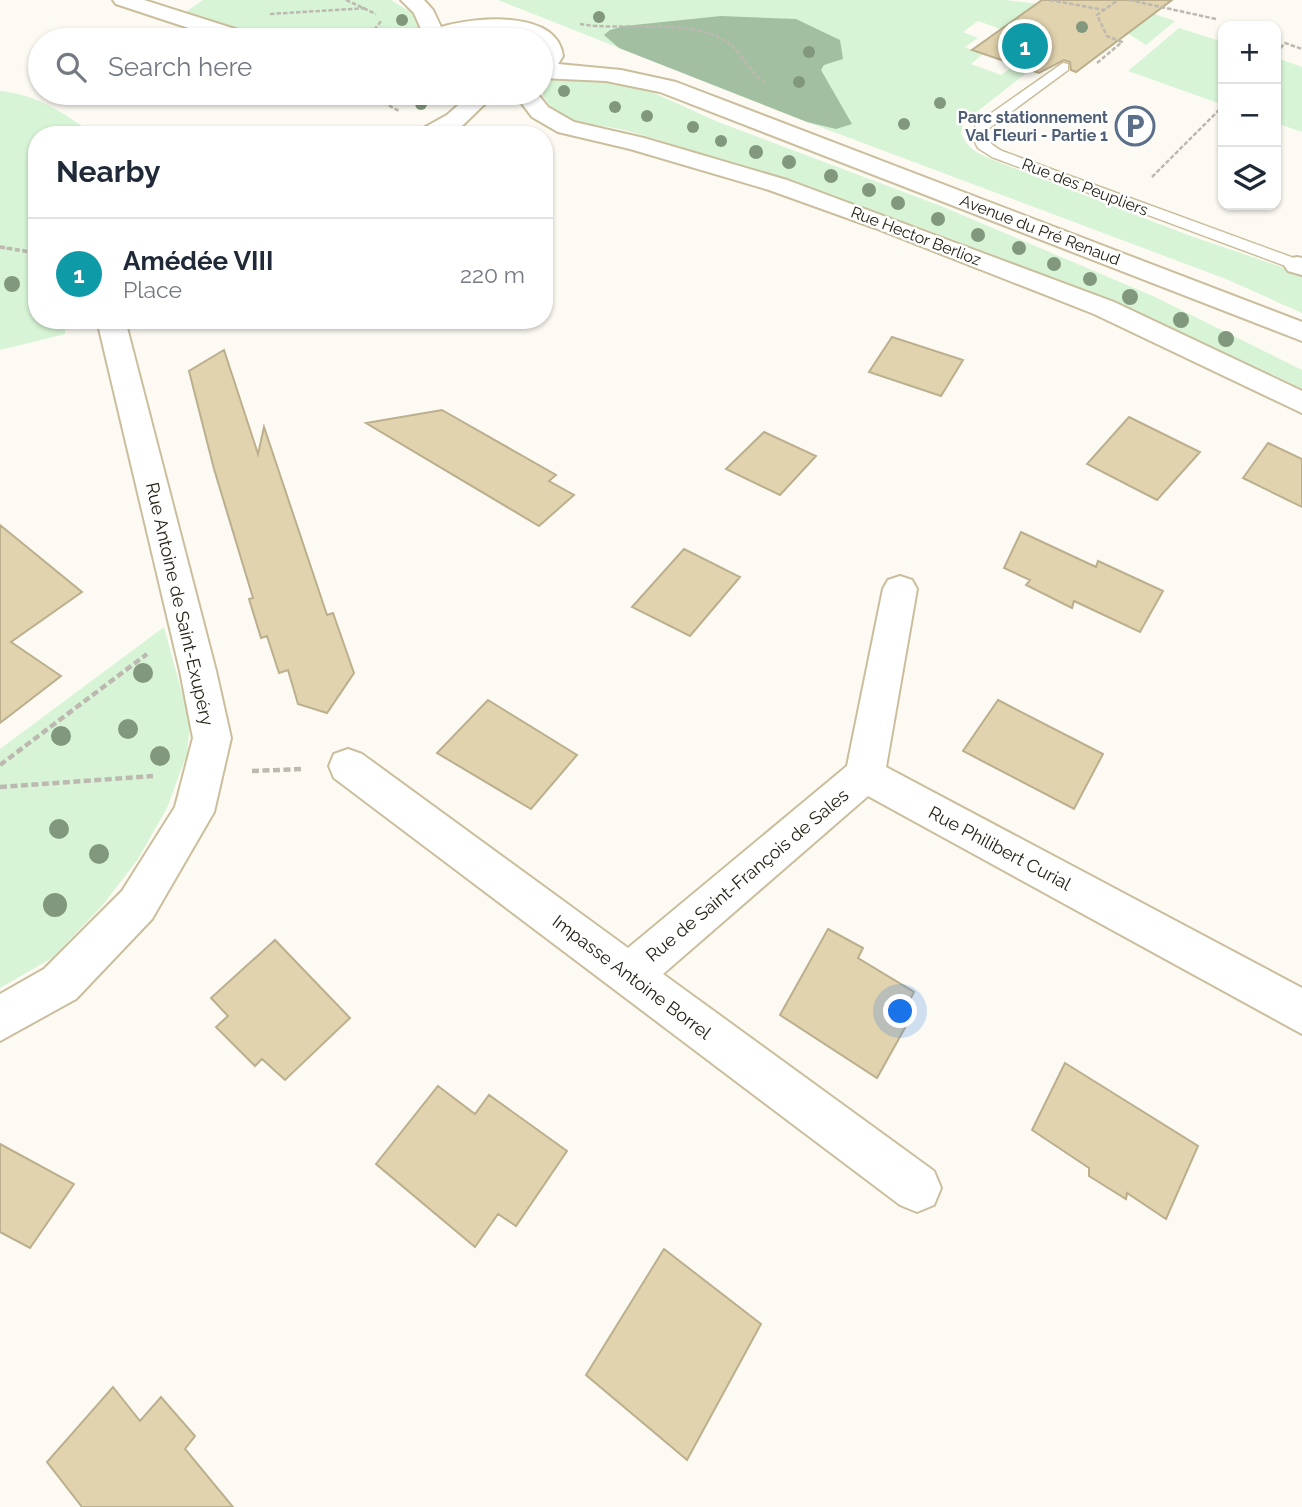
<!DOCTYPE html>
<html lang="en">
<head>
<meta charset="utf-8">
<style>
  :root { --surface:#fff; --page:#f6f6f7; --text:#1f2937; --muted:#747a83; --line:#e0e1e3; --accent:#286e7c }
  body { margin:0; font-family:Raleway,sans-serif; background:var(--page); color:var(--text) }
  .controls { position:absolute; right:21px; top:21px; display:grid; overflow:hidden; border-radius:14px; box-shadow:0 2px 5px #0004 }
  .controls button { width:63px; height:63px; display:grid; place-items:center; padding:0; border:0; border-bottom:2px solid var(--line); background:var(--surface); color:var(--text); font:35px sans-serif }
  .you { position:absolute; left:901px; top:1012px; width:24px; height:24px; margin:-18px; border:5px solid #fff; border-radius:50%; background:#1a73e8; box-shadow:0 0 0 10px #1a73e833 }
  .badge { display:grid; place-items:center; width:46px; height:46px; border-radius:50%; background:var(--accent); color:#fff; font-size:23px; font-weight:700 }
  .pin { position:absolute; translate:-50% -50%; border:4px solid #fff; box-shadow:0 2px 7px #0006 }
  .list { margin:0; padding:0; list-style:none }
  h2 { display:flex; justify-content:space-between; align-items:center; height:91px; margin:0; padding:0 28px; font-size:30px }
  h2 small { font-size:23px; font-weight:400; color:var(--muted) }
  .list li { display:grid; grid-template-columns:46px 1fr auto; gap:21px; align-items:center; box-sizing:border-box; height:112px; padding:0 28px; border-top:2px solid var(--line) }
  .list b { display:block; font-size:26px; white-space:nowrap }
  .list p { margin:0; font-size:23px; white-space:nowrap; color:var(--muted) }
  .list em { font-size:23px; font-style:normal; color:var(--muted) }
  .icon { flex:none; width:38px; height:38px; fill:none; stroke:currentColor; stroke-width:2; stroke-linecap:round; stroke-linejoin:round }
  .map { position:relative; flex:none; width:1302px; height:1507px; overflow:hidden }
  .search { position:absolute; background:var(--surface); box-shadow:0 2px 5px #0004; left:28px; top:28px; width:525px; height:77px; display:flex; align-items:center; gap:18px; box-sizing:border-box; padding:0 24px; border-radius:38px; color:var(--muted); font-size:26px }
  .panel { position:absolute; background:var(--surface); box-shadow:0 2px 5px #0004; left:28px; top:126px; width:525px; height:203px; border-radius:28px }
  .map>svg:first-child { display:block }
  .green { fill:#d8f4d6 }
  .forest { fill:#a2bfa1 }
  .building { fill:#e1d3ad; stroke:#bbaf8e; stroke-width:2 }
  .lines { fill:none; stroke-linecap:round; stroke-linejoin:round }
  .lane-casing { stroke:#cabe9c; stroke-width:3 }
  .street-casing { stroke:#cabe9c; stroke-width:4 }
  .secondary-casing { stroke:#cabe9c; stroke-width:4 }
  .path-far2 { stroke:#bdb9b0; stroke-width:2.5; stroke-dasharray:4.5 2; stroke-linecap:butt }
  .path-far1 { stroke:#bdb9b0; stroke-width:3.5; stroke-dasharray:5 2.5; stroke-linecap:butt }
  .path { stroke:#bdb9b0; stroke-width:4.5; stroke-dasharray:7 3.5; stroke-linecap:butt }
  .lane { fill:#fff; fill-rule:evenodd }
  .street { fill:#fff; fill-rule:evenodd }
  .secondary { fill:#fff; fill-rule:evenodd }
  .tree { fill:#82987e }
  .labels { text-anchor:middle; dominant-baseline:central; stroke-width:5; stroke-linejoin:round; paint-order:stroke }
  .far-service-label { font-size:16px; font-weight:bold; fill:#4e5e75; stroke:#fff; text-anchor:end }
  .far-street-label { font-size:16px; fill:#272215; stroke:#fff }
  .street-label { font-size:18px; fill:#272215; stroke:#fff }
</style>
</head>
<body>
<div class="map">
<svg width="1302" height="1507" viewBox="0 0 1302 1507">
  <rect width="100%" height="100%" fill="#fdfaf3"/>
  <path class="green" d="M203,0h188l26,16 4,10 -10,14h-165l-69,-22z
    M498,0h506l36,4 -39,25 -23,-8 -15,11 15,6 -13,9 18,7 -12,10 30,11 14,-10 15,5 -66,52 -3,11c7,17 18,21 35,28l192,74 114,39v39l-76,-34 -419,-157z
    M1140,9l35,12 -29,24 -22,-14z
    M1179,28l44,14v56l-5,5 -90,-32z
    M1277,58l25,9v65l-26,-9z
    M574,76l78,16 66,30 223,84 212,90 149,74v19c-188,-92 -383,-167 -583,-229 -30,-10 -60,-21 -91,-29 -21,-6 -53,-6 -71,-19 -6,-4 -10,-11 -14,-16l1,-12 8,-7z
    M0,91c37,3 65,23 95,44h-58v185h29l-1,14 -65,16z
    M164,627l26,96 -3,31 -20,54 -29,51 -36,47 -50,52 -52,30v-239z"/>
  <path class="forest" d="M721,16l75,3 44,21 3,19 -19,6 -3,5 31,54 -16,5 -29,-7 -188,-74 -15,-13 6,-5 14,-4z"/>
  <path class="building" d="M1042,0h130l-96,72 -5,-2 -1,-8 -6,-2 -25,13 -67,-23z
    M892,337l71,23 -22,36 -72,-24z
    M224,350l34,104 6,-27 63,188 6,-2 21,60 -27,40 -29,-9 -10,-34 -9,3 -12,-37 -6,2 -12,-39 4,-1 -39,-129 -25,-98z
    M442,410l114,65 -7,6 25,14 -35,31 -173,-103z
    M1129,417l71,35 -43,48 -70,-36z
    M764,432l52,24 -36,39 -54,-26z
    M1268,443l34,16v48l-59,-29z
    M0,525l82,67 -71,50 50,34 -61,47z
    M1021,532l75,35 2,-6 65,30 -23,41 -66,-31 -2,7 -46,-23 4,-5 -26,-12z
    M684,549l56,28 -50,59 -58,-29z
    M488,700l89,55 -46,54 -94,-56z
    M998,700l105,54 -29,55 -111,-58z
    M828,929l35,19 -5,10 56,34 -10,20 7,5 -34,61 -97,-63z
    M275,940l75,78 -65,62 -23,-21 -7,7 -39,-39 12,-11 -17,-18z
    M1065,1063l133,83 -32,73 -39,-26 -1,6 -37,-23v-8l-57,-38z
    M438,1086l37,28 14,-19 78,56 -51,75 -18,-12 -23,33 -99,-83z
    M0,1144l74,40 -44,64 -30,-16z
    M664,1249l97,75 -74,136 -101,-85z
    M113,1387l27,34 21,-24 34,39 -10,13 48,58h-151l-35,-45z"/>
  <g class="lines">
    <defs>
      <path id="lane" d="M1063,63l5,1v6l-80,59c-3,12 4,16 14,22l300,110v8l-11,-1 -299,-111 -14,-9 -6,-12 4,-12z"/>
      <path id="street" d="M113,0h31l110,35 3,5h-32l-109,-36z
        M472,93h24l-33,32 -17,10h-30l4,-5 27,-15z
        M514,93h23l11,14 26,15 70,16 143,42 327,122 188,89v22l-208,-99 -219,-86 -106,-38 -139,-41 -72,-17 -26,-15z
        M1297,257l5,1v17l-14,-4 -4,-6 4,-6z
        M97,320h28l91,351 15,67 -17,74 -62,107 -76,80 -76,42v-47l44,-25 78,-78 53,-84 18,-69 -13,-67z
        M900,576l12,4 5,9 -31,178 416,221v46l-434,-238 -205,178 271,197 7,17 -7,17 -17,7 -17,-7 -566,-427 -5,-12 5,-12 14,-5 14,5 266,194 219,-182 36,-177 5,-9z"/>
      <path id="secondary" d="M401,0h23l9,10 8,17c34,-10 116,-18 122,29l-5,8 63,6 55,12 626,240v19l-642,-249 -54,-11 -65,-3v-38l-44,-9 -24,1 -25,8h-27l3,-4 -10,-23z"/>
    </defs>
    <use href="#lane" class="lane-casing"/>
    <use href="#street" class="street-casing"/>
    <use href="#secondary" class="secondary-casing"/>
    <path class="path-far2" d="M346,0l30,14
      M1050,0l54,10
      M1129,0l87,19
      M270,14l97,-6
      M580,24c44,8 116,-8 151,21 13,11 18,26 33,37
      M366,40l16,-20
      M1276,53l9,-10 17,6
      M1097,63l25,-21 -15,-6 -10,-21 21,-15
      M366,93l33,18
      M374,135l15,-6
      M1152,177l71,-71
      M0,247l11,2"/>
    <path class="path-far1" d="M0,247l37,6"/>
    <path class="path" d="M0,765l147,-111
      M252,771l51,-2
      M0,787l153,-11"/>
    <use href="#lane" class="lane"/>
    <use href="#street" class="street"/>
    <use href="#secondary" class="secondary"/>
  </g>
  <g class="tree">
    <circle cx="599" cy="17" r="6"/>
    <circle cx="402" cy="20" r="6"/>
    <circle cx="1082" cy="27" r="6"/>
    <circle cx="809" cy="52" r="6"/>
    <circle cx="799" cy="82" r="6"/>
    <circle cx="564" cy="91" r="6"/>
    <circle cx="940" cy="103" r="6"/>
    <circle cx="421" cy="104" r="6"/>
    <circle cx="615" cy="107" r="6"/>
    <circle cx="647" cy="116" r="6"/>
    <circle cx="904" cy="124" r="6"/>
    <circle cx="693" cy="127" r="6"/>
    <circle cx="721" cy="141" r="6"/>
    <circle cx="756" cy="152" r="7"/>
    <circle cx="789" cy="162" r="7"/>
    <circle cx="831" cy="176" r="7"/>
    <circle cx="869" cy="190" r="7"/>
    <circle cx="898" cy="203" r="7"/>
    <circle cx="938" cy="219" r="7"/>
    <circle cx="978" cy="235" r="7"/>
    <circle cx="1019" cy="248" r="7"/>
    <circle cx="1054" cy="264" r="7"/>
    <circle cx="1090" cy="279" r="7"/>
    <circle cx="12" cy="284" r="8"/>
    <circle cx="1130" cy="297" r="8"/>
    <circle cx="1181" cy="320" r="8"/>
    <circle cx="1226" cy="339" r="8"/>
    <circle cx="143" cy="673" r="10"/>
    <circle cx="128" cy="729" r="10"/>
    <circle cx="61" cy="736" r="10"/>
    <circle cx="160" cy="756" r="10"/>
    <circle cx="59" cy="829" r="10"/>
    <circle cx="99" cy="854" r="10"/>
    <circle cx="55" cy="905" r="12"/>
  </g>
  <defs>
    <symbol id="parking-ring" viewBox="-11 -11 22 22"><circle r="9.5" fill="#fff" stroke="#5c6f8a" stroke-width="1.5"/><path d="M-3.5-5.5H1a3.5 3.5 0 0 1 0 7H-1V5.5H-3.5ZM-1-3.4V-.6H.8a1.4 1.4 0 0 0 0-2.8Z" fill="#5c6f8a"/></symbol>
  </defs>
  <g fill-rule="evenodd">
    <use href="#parking-ring" x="1113" y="104" width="44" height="44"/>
  </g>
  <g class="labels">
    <g class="far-service-label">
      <text x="1108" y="117">Parc stationnement<tspan x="1108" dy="18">Val Fleuri - Partie 1</tspan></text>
    </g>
    <g class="far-street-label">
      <text transform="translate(1085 187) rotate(21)">Rue des Peupliers</text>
      <text transform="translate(1040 230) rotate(21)">Avenue du Pré Renaud</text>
      <text transform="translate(916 236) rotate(21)">Rue Hector Berlioz</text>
    </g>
    <g class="street-label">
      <text transform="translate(180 604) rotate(77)">Rue Antoine de Saint-Exupéry</text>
      <text transform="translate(1000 848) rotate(28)">Rue Philibert Curial</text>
      <text transform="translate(747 875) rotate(-40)">Rue de Saint-François de Sales</text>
      <text transform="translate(632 977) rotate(37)">Impasse Antoine Borrel</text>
    </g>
  </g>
</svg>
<div class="controls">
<button>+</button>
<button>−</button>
<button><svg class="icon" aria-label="layers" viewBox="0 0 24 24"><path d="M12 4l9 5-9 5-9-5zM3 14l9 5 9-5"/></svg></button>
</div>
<div class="you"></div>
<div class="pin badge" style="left:1025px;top:46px;background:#0f9aa8">1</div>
<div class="search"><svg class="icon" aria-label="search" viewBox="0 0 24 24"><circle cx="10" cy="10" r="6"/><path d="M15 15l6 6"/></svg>Search here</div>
<section class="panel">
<h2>Nearby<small></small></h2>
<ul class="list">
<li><span class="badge" style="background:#0f9aa8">1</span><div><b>Amédée VIII</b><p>Place</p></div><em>220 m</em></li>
</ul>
</section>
</div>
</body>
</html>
